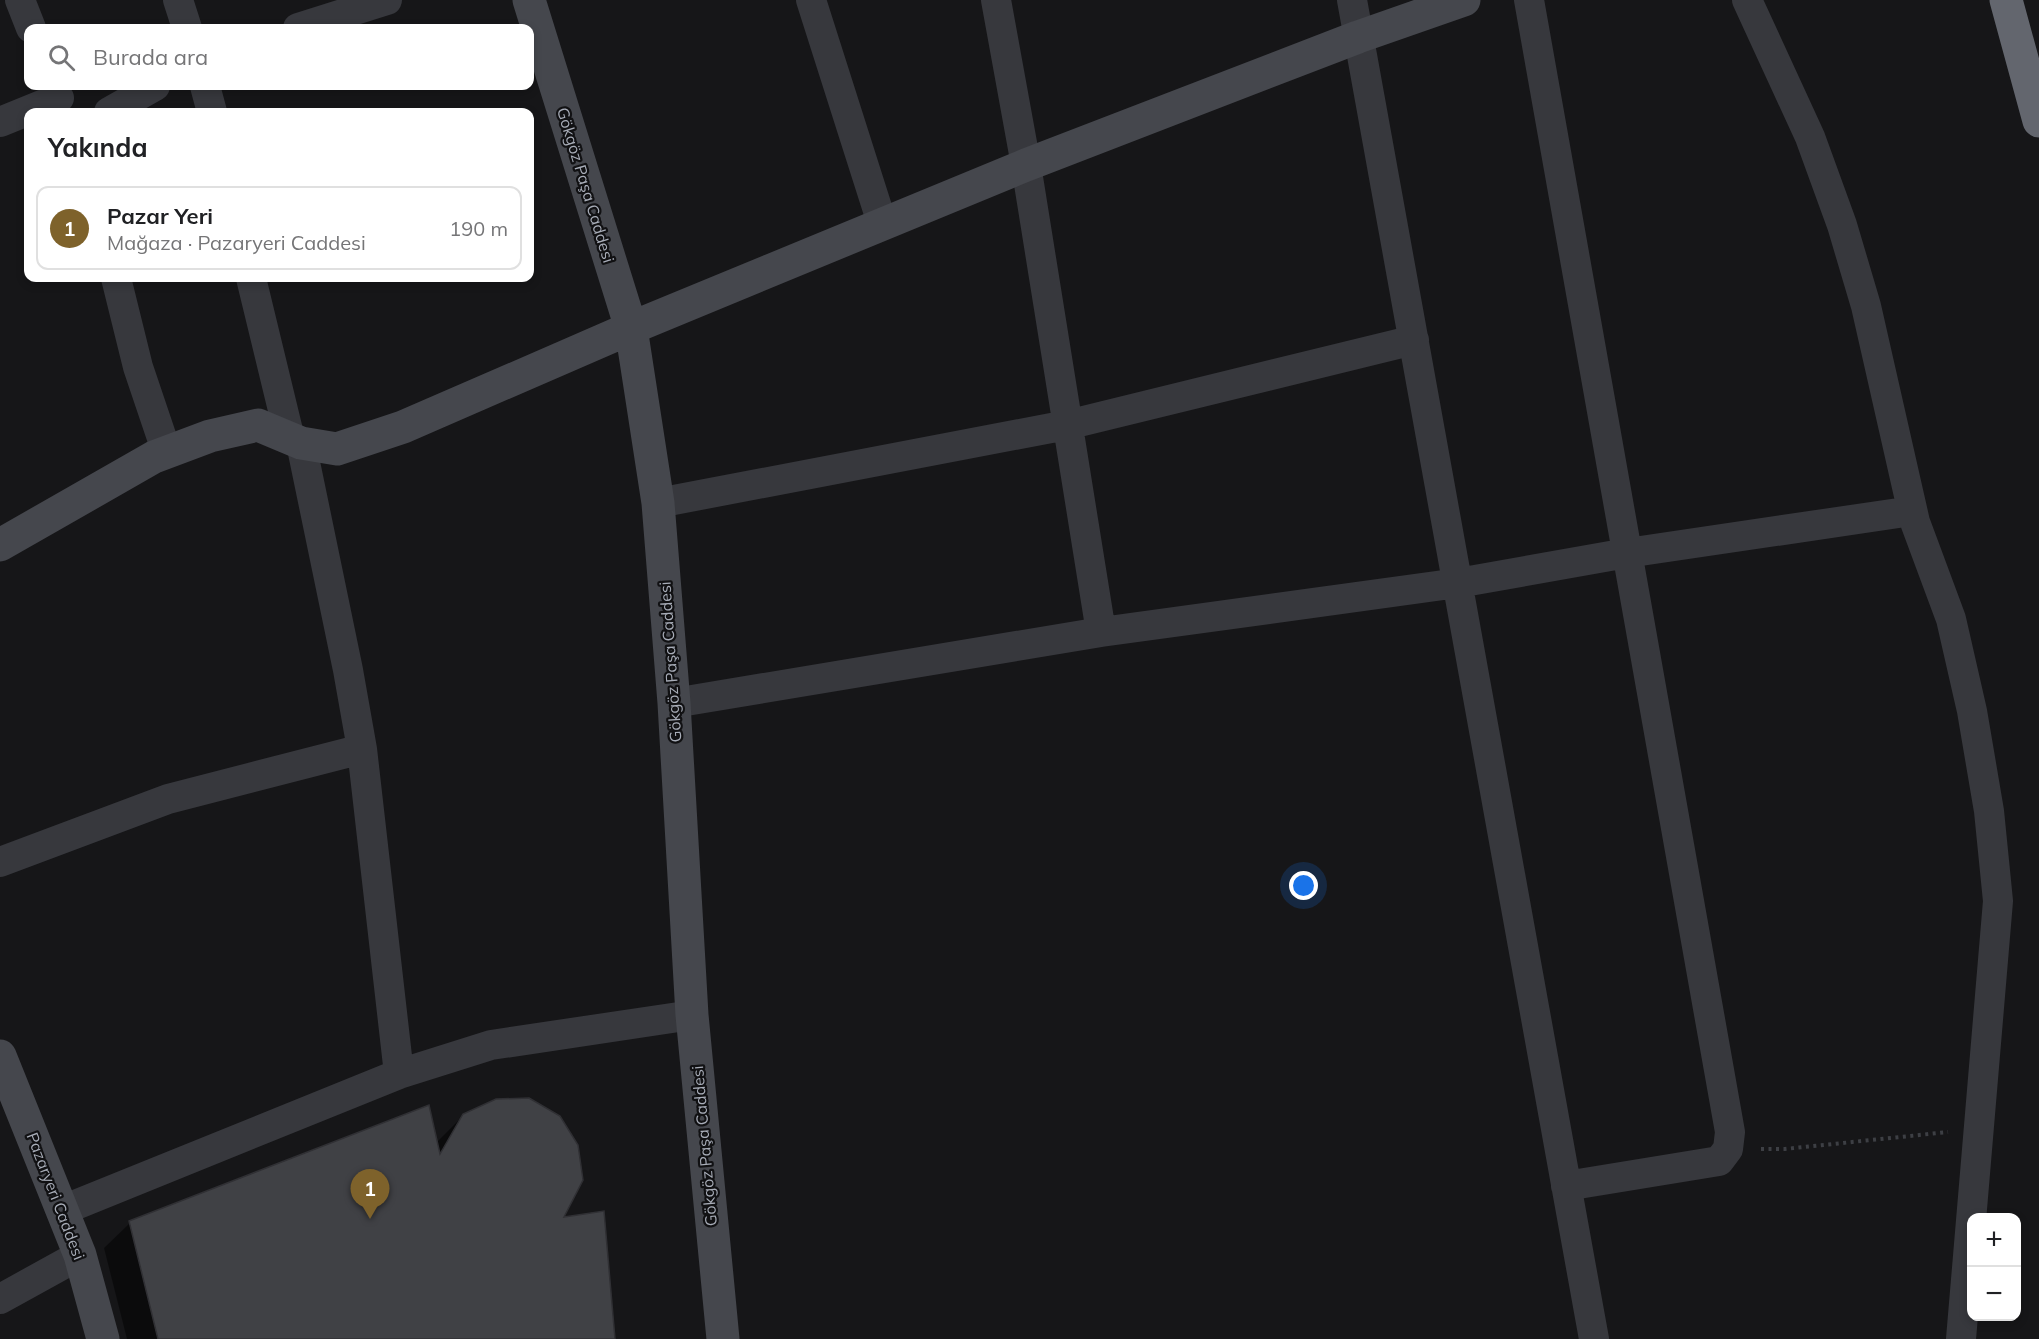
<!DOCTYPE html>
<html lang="tr">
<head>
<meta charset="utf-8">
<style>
  :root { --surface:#fff; --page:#f2f2f2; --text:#202124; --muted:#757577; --line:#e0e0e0; --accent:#7e622b }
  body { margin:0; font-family:Mulish,sans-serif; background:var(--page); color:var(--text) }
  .controls { position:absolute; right:18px; bottom:18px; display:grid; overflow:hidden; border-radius:12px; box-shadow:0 3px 9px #0003 }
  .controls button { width:54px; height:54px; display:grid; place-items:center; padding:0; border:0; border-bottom:2px solid var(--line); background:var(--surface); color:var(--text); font:30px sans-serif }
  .you { position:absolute; left:1304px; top:886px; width:21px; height:21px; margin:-15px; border:4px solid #fff; border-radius:50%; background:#1a73e8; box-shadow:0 0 0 9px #1a73e833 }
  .badge { display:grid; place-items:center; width:39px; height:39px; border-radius:50%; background:var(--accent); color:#fff; font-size:20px; font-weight:700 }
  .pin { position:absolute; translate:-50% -50px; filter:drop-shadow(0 2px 3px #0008) }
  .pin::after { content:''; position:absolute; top:32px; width:21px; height:18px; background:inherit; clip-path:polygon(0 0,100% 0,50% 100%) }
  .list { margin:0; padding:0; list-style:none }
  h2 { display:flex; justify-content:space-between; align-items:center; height:78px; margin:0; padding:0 24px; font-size:26px }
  h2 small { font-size:20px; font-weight:400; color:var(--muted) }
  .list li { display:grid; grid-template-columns:39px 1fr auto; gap:18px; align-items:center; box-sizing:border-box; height:84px; margin:0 12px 12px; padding:0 12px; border:2px solid var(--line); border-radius:12px }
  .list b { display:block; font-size:22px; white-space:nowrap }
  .list p { margin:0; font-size:20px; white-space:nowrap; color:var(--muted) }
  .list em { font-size:20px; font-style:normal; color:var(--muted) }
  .icon { flex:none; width:33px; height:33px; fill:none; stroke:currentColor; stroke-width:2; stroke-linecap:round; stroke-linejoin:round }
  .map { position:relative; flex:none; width:2039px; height:1339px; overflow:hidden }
  .search { position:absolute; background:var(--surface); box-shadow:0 3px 9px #0003; left:24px; top:24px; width:510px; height:66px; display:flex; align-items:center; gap:15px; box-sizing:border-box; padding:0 21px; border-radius:12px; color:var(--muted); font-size:22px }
  .panel { position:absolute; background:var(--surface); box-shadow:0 3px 9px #0003; left:24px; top:108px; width:510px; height:174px; border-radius:12px }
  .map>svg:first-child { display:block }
  .shadow { fill:#0007 }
  .building { fill:#404145; stroke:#303034; stroke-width:1.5 }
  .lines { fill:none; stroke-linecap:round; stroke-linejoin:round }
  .path { stroke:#3d3f44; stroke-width:4; stroke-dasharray:3 4.5; stroke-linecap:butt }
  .street { stroke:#37383d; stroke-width:30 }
  .secondary { stroke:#45474d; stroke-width:33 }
  .highway { stroke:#63666e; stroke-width:33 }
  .labels { text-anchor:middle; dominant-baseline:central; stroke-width:4.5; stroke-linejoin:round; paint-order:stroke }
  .street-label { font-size:16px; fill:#a8adb8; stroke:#111113 }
</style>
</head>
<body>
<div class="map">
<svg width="2039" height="1339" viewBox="0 0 2039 1339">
  <rect width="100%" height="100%" fill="#161618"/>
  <path class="shadow" d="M464,1115l97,104 53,120h-487l-23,-91 26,-25 306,-80z"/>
  <path class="building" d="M529,1098l31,18 18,29 5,35 -19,37 40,-6 11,128h-457l-29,-118 300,-116 11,49 23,-40 33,-15z"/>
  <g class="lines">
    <path class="path" d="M1761,1149h24l163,-17"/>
    <path class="street" d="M20,0l11,28
      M178,0l9,28
      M811,0l71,223
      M996,0l30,165 75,467
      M1352,0l242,1339
      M1529,0l201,1132 -2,17 -9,12 -153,25
      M1747,0l63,137 32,88 24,81 49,216 36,97 21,92 17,100 9,90 -37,438
      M298,28l89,-28
      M205,86l7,26
      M109,112l46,-26
      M0,122l59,-24
      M116,278l22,89 29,86
      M251,278l39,161
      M301,443l47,227 14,79 37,325
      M658,503l409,-78 347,-85
      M674,703l427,-71 357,-49 169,-30 285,-42
      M0,862l168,-63 194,-50
      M63,1210l336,-136 92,-29 201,-30
      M0,1299l80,-44"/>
    <path class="secondary" d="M529,0l102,328 27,175 16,200 18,312 31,324
      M0,545l154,-88 56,-21 48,-11 43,18 36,6 66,-22 228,-99 395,-163 332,-128 106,-37
      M0,1056l80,199 23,84"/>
    <path class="highway" d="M2006,0l33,121"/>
  </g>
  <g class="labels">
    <g class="street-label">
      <text transform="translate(586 185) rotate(73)">Gökgöz Paşa Caddesi</text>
      <text transform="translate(670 662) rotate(-94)">Gökgöz Paşa Caddesi</text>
      <text transform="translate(704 1146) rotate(-95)">Gökgöz Paşa Caddesi</text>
      <text transform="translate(56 1196) rotate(69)">Pazaryeri Caddesi</text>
    </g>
  </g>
</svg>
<div class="controls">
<button>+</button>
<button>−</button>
</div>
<div class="you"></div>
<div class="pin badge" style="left:370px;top:1219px">1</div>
<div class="search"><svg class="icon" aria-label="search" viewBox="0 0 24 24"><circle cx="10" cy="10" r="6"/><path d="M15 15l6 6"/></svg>Burada ara</div>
<section class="panel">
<h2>Yakında<small></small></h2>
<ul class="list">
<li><span class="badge">1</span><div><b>Pazar Yeri</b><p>Mağaza · Pazaryeri Caddesi</p></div><em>190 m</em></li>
</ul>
</section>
</div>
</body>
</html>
